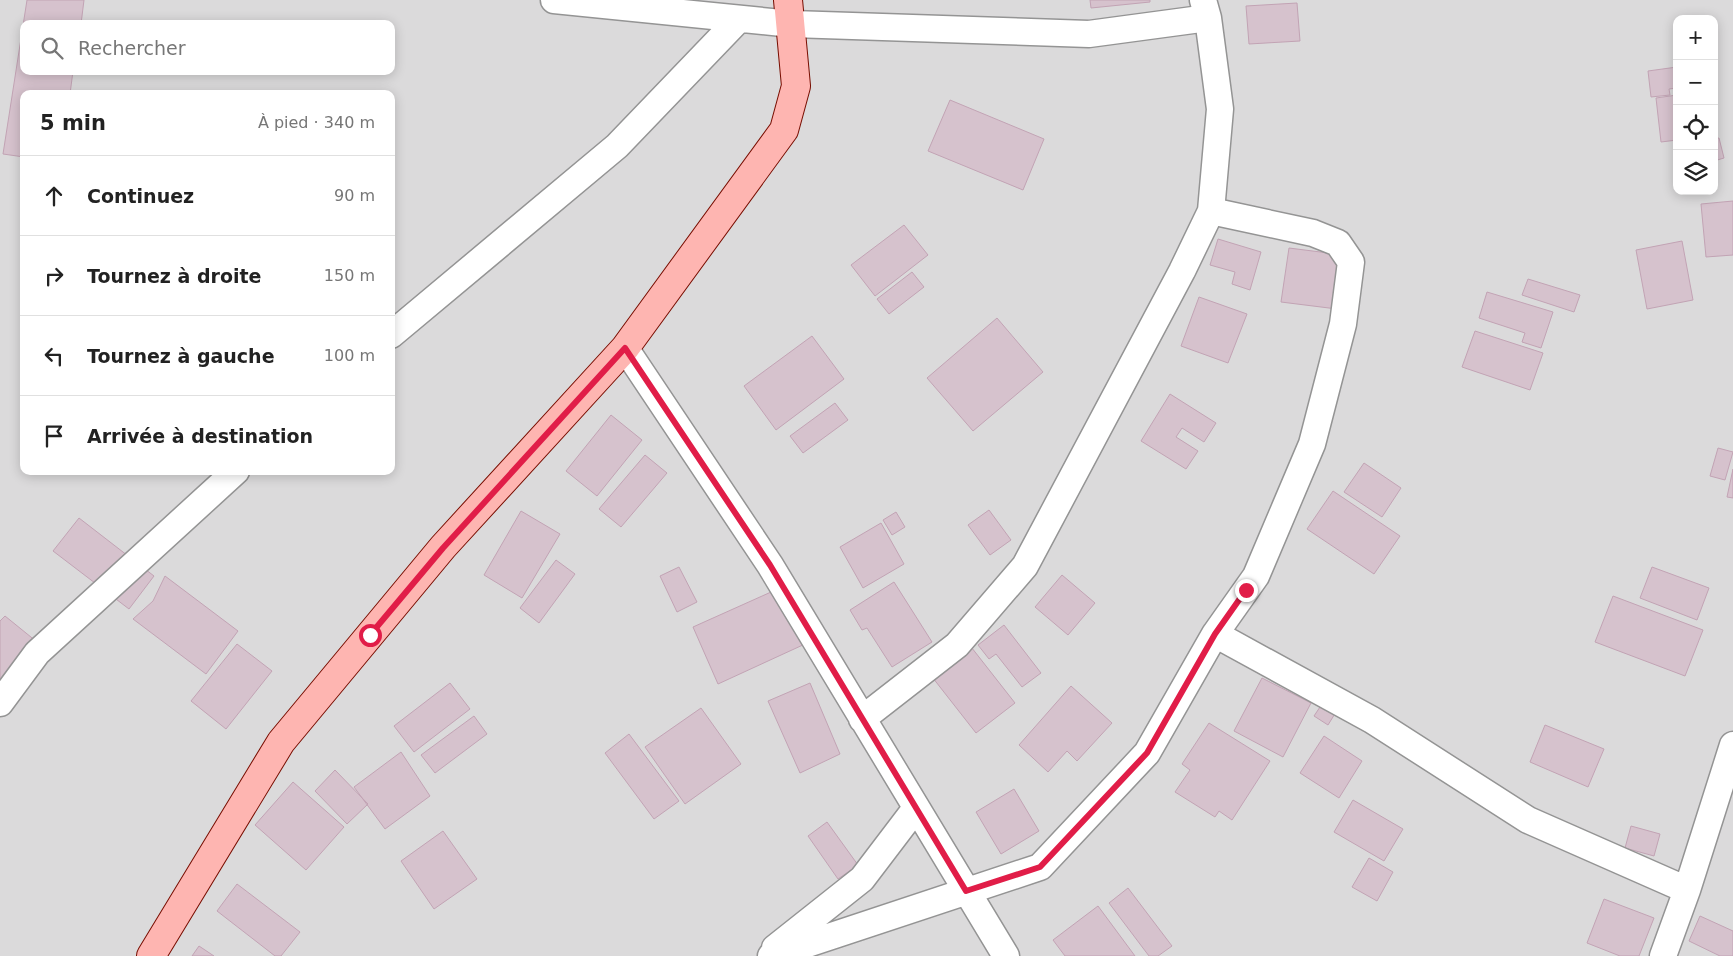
<!DOCTYPE html>
<html lang="fr">
<head>
<meta charset="utf-8">
<style>
  :root { --surface:#fff; --page:#f2f2f2; --text:#222; --muted:#767676; --line:#e0e0e0 }
  body { margin:0; font-family:"DejaVu Sans",sans-serif; background:var(--page); color:var(--text) }
  .controls { position:absolute; right:15px; top:15px; display:grid; overflow:hidden; border-radius:10px; box-shadow:0 2px 12px #0003 }
  .controls button { width:45px; height:45px; display:grid; place-items:center; padding:0; border:0; border-bottom:1px solid var(--line); background:var(--surface); color:var(--text); font:25px sans-serif }
  .stop { position:absolute; width:15px; height:15px; margin:-11px; border:4px solid #e11d48; border-radius:50%; background:#fff }
  .stop.end { background:#e11d48; border-color:#fff; box-shadow:0 1px 5px #0008 }
  .list { margin:0; padding:0; list-style:none }
  h2 { display:flex; justify-content:space-between; align-items:center; height:65px; margin:0; padding:0 20px; font-size:21px }
  h2 small { font-size:16px; font-weight:400; color:var(--muted) }
  .list li { display:grid; grid-template-columns:32px 1fr auto; gap:15px; align-items:center; box-sizing:border-box; height:80px; padding:0 20px; border-top:1px solid var(--line) }
  .list b { display:block; font-size:19px; white-space:nowrap }
  .list em { font-size:16px; font-style:normal; color:var(--muted) }
  .icon { flex:none; width:28px; height:28px; fill:none; stroke:currentColor; stroke-width:2; stroke-linecap:round; stroke-linejoin:round }
  .map { position:relative; flex:none; width:1733px; height:956px; overflow:hidden }
  .search { position:absolute; background:var(--surface); box-shadow:0 2px 12px #0003; left:20px; top:20px; width:375px; height:55px; display:flex; align-items:center; gap:12px; box-sizing:border-box; padding:0 18px; border-radius:10px; color:var(--muted); font-size:19px }
  .panel { position:absolute; background:var(--surface); box-shadow:0 2px 12px #0003; left:20px; top:90px; width:375px; height:385px; border-radius:10px }
  .map>svg:first-child { display:block }
  .residential { fill:#dbdadb; fill-rule:evenodd }
  .building { fill:#d6c2cd; stroke:#c2a3b4 }
  .lines { fill:none; stroke-linecap:round; stroke-linejoin:round }
  .minor-casing { stroke:#949494; stroke-width:29 }
  .secondary-casing { stroke:#780d00; stroke-width:30 }
  .minor { stroke:#fff; stroke-width:26 }
  .secondary { stroke:#feb5b1; stroke-width:28 }
  .route { stroke:#e11d48; stroke-width:6 }
</style>
</head>
<body>
<div class="map">
<svg width="1733" height="956" viewBox="0 0 1733 956">
  <rect width="100%" height="100%" fill="#efe2e6"/>
  <path class="residential" d="M0,0h1733v956h-1733zM1677,19h37v172h-37zM24,24h367v47h-367zM24,94h367v377h-367z"/>
  <path class="building" d="M27,0h57l-3,24h-57v47h49l-3,23h-46v63l-21,-3z
    M1090,0h60v2l-59,6z
    M1297,3l3,38 -51,3 -3,-38z
    M1677,67v21l-8,1 1,6 -19,2 -3,-26z
    M1677,95v45l-16,2 -5,-44z
    M950,100l94,39 -21,51 -95,-39z
    M1719,138l5,20 -10,3v-22z
    M1733,201v54l-27,2 -5,-53z
    M904,225l24,30 -53,41 -24,-31z
    M1218,239l43,13 -11,38 -18,-6 3,-12 -25,-7z
    M1682,241l11,59 -46,9 -11,-59z
    M1289,248l55,7 -7,54 -56,-7z
    M912,272l12,15 -35,27 -12,-15z
    M1528,279l52,16 -6,17 -52,-17z
    M1487,292l66,20 -12,36 -19,-6 3,-9 -46,-15z
    M1199,297l48,17 -19,49 -47,-17z
    M997,318l46,54 -70,59 -46,-53z
    M1475,331l68,22 -13,37 -68,-23z
    M812,336l32,43 -68,51 -32,-44z
    M1170,394l46,29 -12,19 -22,-14 -6,9 22,14 -12,18 -45,-28z
    M835,403l13,17 -45,33 -13,-17z
    M611,415l31,25 -45,56 -31,-25z
    M1718,448l15,4 -8,28 -15,-4z
    M645,455l22,18 -46,54 -22,-18z
    M1364,463l37,25 -19,29 -38,-25z
    M1733,469v29l-6,-1z
    M1333,491l67,45 -26,38 -67,-45z
    M989,510l22,30 -21,15 -22,-30z
    M521,511l39,23 -38,64 -38,-23z
    M896,512l9,15 -13,8 -9,-15z
    M79,518l75,58 -25,33 -76,-58z
    M881,523l23,41 -41,24 -23,-41z
    M556,560l19,14 -36,49 -19,-15z
    M679,567l18,35 -20,10 -17,-36z
    M1652,567l57,21 -12,32 -57,-22z
    M1062,575l33,28 -27,32 -33,-28z
    M165,576l73,55 -32,43 -73,-55 20,-18z
    M894,582l38,60 -40,25 -25,-39 -5,2 -12,-20z
    M780,588l25,56 -87,40 -25,-57z
    M1613,596l90,34 -18,46 -90,-34z
    M5,616l37,30 -34,41 -8,-7v-59z
    M1004,625l37,48 -19,14 -26,-33 -7,5 -11,-14z
    M968,643l47,60 -39,30 -47,-60z
    M237,644l35,27 -46,58 -35,-28z
    M1262,678l49,25 -28,54 -49,-26z
    M450,683l20,26 -56,43 -20,-26z
    M810,683l30,71 -40,19 -32,-72z
    M1071,686l41,37 -35,38 -10,-10 -19,21 -29,-27z
    M1322,704l14,8 -8,13 -14,-9z
    M701,708l40,56 -56,40 -40,-57z
    M474,716l13,18 -52,39 -14,-18z
    M1209,723l61,38 -38,59 -13,-9 -4,6 -40,-25 15,-22 -8,-6z
    M1545,725l59,24 -16,38 -58,-25z
    M629,734l50,67 -25,18 -49,-66z
    M1324,736l38,25 -23,37 -39,-25z
    M401,752l29,44 -45,33 -31,-42z
    M335,770l33,34 -21,20 -32,-33z
    M293,782l51,45 -38,43 -51,-45z
    M1014,789l25,42 -38,23 -25,-42z
    M1353,800l50,29 -19,32 -50,-29z
    M827,822l31,43 -20,14 -30,-43z
    M1631,826l29,8 -6,22 -29,-8z
    M443,831l34,48 -43,30 -33,-48z
    M1369,858l24,14 -16,29 -25,-14z
    M237,884l63,48 -19,24h-6l-58,-45z
    M1128,888l44,58 -14,10h-9l-40,-53z
    M1604,899l50,19 -15,38h-19l-33,-13z
    M1098,906l37,50h-70l-12,-16z
    M1700,916l33,15v25h-13l-31,-15z
    M199,946l15,10h-22z"/>
  <g class="lines">
    <defs>
      <path id="minor" d="M554,0l238,24 297,10 119,-16
        M391,335l226,-189 122,-127
        M625,348l145,217 236,391
        M1215,634l157,86 156,100 159,70
        M0,703l37,-50 199,-182
        M862,719l95,-74 68,-79 157,-295 29,-60 9,-102 -12,-91 -5,-18
        M775,948l87,-69 54,-71
        M771,956l269,-89 107,-114 68,-119 41,-58 56,-132 31,-120 8,-62 -13,-19 -25,-10 -102,-22
        M1663,956l24,-66 46,-145"/>
      <path id="secondary" d="M151,956l130,-214 162,-195 182,-199 159,-218 12,-44 -8,-86"/>
    </defs>
    <use href="#minor" class="minor-casing"/>
    <use href="#secondary" class="secondary-casing"/>
    <use href="#minor" class="minor"/>
    <use href="#secondary" class="secondary"/>
  </g>
  <g class="lines">
    <path class="route" d="M370,635l73,-87 182,-200 145,217 196,326 74,-24 107,-114 68,-119 31,-44"/>
  </g>
</svg>
<div class="controls">
<button>+</button>
<button>−</button>
<button><svg class="icon" aria-label="locate" viewBox="0 0 24 24"><circle cx="12" cy="12" r="6"/><path d="M12 2v4M12 18v4M2 12h4M18 12h4"/></svg></button>
<button><svg class="icon" aria-label="layers" viewBox="0 0 24 24"><path d="M12 4l9 5-9 5-9-5zM3 14l9 5 9-5"/></svg></button>
</div>
<div class="stop" style="left:370px;top:635px"></div>
<div class="stop end" style="left:1246px;top:590px"></div>
<div class="search"><svg class="icon" aria-label="search" viewBox="0 0 24 24"><circle cx="10" cy="10" r="6"/><path d="M15 15l6 6"/></svg>Rechercher</div>
<section class="panel">
<h2>5 min<small>À pied · 340 m</small></h2>
<ul class="list">
<li><svg class="icon" aria-label="ahead" viewBox="0 0 24 24"><path d="M12 20V5M6 11l6-6 6 6"/></svg><div><b>Continuez</b></div><em>90 m</em></li>
<li><svg class="icon" aria-label="right" viewBox="0 0 24 24"><path d="M7 20v-9h11M14 6l5 5-5 5"/></svg><div><b>Tournez à droite</b></div><em>150 m</em></li>
<li><svg class="icon" aria-label="left" viewBox="0 0 24 24"><path d="M17 20v-9H6M10 6l-5 5 5 5"/></svg><div><b>Tournez à gauche</b></div><em>100 m</em></li>
<li><svg class="icon" aria-label="arrive" viewBox="0 0 24 24"><path d="M6 21V4h12l-3 4 3 4H6"/></svg><div><b>Arrivée à destination</b></div></li>
</ul>
</section>
</div>
</body>
</html>
